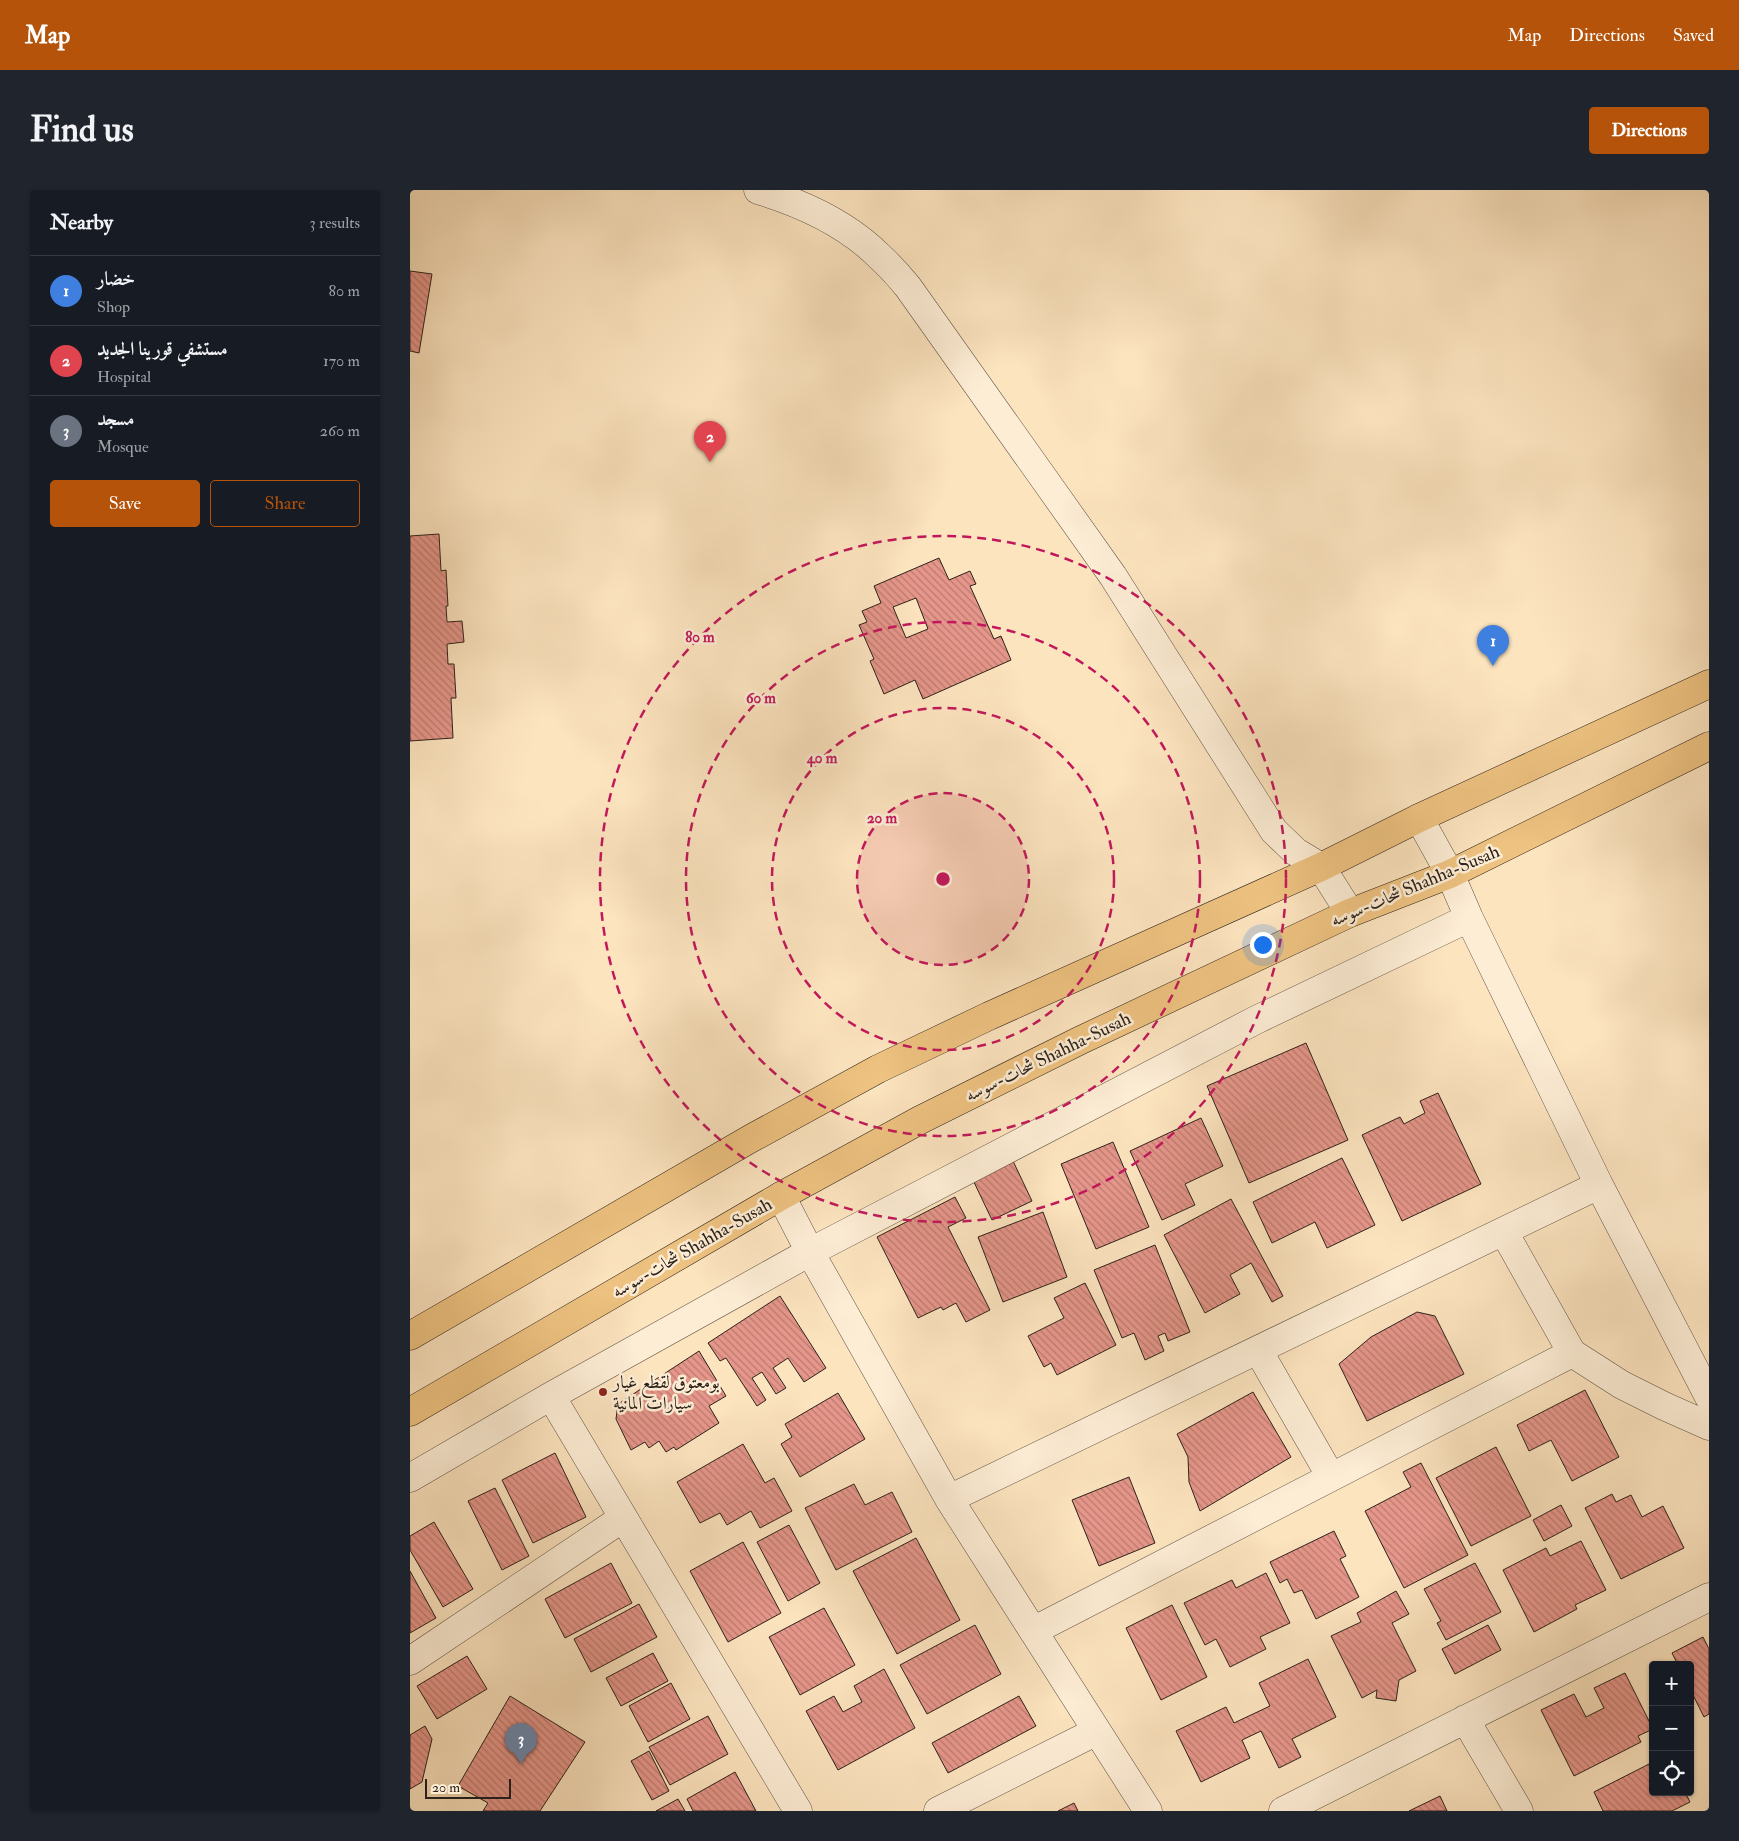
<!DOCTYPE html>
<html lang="en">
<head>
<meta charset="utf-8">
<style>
  :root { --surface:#171b24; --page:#20242c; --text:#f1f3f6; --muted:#9ea1a6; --line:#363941; --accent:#b45309 }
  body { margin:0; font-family:"IM FELL Double Pica",Amiri,serif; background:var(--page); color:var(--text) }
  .controls { position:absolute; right:15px; bottom:15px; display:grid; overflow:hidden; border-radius:5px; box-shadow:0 1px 4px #0004 }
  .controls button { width:45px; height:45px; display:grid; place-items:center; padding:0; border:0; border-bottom:1px solid var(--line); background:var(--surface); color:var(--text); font:25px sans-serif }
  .scale { position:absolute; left:15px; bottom:12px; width:86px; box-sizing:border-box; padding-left:5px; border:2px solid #2c221a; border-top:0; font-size:14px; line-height:18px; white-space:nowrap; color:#2c221a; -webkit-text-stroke:4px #fdedd5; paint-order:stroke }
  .you { position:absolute; left:852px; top:754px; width:18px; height:18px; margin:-12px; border:4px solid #fff; border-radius:50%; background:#1a73e8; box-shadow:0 0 0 8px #1a73e833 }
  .badge { display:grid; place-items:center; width:32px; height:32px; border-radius:50%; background:var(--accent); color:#fff; font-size:16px; font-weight:700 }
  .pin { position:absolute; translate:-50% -41px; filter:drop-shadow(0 1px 2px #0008) }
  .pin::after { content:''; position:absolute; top:26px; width:18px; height:15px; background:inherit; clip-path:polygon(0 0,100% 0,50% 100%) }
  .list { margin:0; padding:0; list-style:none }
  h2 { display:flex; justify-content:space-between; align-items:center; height:65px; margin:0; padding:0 20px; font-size:21px }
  h2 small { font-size:16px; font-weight:400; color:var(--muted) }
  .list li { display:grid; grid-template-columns:32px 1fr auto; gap:15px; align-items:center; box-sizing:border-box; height:70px; padding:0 20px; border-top:1px solid var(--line) }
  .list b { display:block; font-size:19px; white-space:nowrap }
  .list p { margin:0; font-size:16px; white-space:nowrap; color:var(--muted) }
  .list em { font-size:16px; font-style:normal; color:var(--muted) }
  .actions { display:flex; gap:10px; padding:15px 20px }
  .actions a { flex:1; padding:11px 0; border:1px solid var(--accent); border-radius:5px; text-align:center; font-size:18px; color:var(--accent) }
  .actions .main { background:var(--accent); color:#fff }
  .icon { flex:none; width:28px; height:28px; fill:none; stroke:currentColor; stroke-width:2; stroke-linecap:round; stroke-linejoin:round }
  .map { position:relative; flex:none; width:1299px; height:1621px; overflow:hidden; border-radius:5px }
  header { display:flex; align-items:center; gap:30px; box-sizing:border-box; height:70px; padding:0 25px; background:var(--accent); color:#fff }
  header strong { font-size:24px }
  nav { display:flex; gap:28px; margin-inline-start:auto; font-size:18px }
  .intro { display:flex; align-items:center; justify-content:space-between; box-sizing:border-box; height:120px; padding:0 30px }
  h1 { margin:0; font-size:35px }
  .button { padding:12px 22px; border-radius:5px; background:var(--accent); color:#fff; font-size:18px; font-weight:700 }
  main { display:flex; gap:30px; padding:0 30px }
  aside { flex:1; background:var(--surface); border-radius:5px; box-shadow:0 1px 4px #0004 }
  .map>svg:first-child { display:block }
  .building { fill:url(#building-back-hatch); stroke:#2c221a; fill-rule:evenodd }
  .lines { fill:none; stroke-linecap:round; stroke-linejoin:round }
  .minor-casing { stroke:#605243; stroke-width:29 }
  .major-casing { stroke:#2c221a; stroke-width:29 }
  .minor { stroke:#fdedd5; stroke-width:28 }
  .major { stroke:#eec280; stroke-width:28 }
  .ring { fill:none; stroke:#c2185b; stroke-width:2.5; stroke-dasharray:9 6 }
  .poi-dot { fill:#8f2418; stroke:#fdedd5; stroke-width:2 }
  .labels { text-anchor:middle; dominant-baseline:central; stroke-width:5; stroke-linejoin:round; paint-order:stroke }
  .street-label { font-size:18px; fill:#2c221a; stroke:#fdedd5 }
  .poi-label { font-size:18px; fill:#2c221a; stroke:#fdedd5; text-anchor:start }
  .centre { fill:#c2185b; stroke:#fdedd5; stroke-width:2.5 }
  .ring-label { font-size:15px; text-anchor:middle; font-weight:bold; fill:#c2185b; stroke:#fdedd5; stroke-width:5; stroke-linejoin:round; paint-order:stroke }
</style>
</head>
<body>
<header>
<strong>Map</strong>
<nav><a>Map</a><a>Directions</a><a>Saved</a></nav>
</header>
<div class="intro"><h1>Find us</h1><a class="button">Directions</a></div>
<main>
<aside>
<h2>Nearby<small>3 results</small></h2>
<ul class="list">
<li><span class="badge" style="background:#3f7fe0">1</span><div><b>خضار</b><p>Shop</p></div><em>80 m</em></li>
<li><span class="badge" style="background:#e0444e">2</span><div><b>مستشفي قورينا الجديد</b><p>Hospital</p></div><em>170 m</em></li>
<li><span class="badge" style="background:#6b7280">3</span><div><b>مسجد</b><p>Mosque</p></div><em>260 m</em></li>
</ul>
<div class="actions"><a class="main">Save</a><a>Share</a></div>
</aside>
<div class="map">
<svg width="1299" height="1621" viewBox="0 0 1299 1621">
  <defs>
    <pattern id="building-back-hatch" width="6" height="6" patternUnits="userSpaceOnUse" patternTransform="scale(1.25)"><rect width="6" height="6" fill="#e6968a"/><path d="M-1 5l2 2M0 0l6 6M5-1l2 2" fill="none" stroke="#bb7a70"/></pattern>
  </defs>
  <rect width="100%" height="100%" fill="#fce4bf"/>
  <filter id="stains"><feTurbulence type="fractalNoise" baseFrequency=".004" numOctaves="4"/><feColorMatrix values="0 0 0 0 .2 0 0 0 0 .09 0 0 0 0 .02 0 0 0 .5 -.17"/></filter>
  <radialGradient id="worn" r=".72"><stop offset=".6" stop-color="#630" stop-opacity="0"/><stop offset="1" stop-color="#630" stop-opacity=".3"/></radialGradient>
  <path class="building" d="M0,81l22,3 -13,79 -9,-2z
    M29,344l2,37 5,-1 2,36h-2l1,16 15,-1 2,21 -17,2 1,20h6l2,34h-5l2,40 -43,3v-205z
    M529,368l10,22 21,-9 6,13 -6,2 24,53 7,-3 10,24 -88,39 -8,-19 -31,14 -14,-33 4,-2 -15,-34 8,-3 -5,-11 19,-8 -7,-17zM506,408l12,31 -22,9 -13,-31z
    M896,853l42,97 -99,43 -42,-97z
    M1028,903l43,91 -79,37 -40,-86 38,-18 4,7 21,-11 -5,-12z
    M791,928l22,48 -38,18 10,21 -33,15 -32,-69z
    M703,952l36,85 -53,22 -35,-85z
    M932,968l33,67 -48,23 -12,-26 -43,21 -19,-41z
    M603,971l19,40 -40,19 -19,-40z
    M545,1007l11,21 -18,9 42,83 -24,12 -10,-19 -13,7 -2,-3 -23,11 -41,-81z
    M821,1009l52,97 -11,6 -21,-39 -21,12 10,19 -35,19 -41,-78z
    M633,1022l24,65 -64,25 -25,-65z
    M745,1055l35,87 -22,9 -3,-8 -7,3 6,15 -19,9 -11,-27 -12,5 -28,-68z
    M675,1093l31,62 -59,30 -6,-12 -7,4 -16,-31 36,-18 -10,-20z
    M370,1106l46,72 -22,14 -16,-24 -15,10 13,20 -10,6 -14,-22 -10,6 14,22 -9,6 -31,-48 -6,3 -12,-18z
    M1007,1122l18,4 29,58 -97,47 -28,-57 32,-27z
    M289,1161l27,45 -17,10 10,17 -43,27 -2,-3 -8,5 -7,-11 -10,7 -4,-6 -14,8 -15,-31 2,-15z
    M1175,1200l34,67 -47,24 -21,-41 -22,11 -12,-26z
    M843,1202l38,65 -91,54 -11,-29 -1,-25 -11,-23z
    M428,1203l27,46 -65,38 -19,-33 11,-7 -7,-13z
    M333,1254l22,39 9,-5 18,33 -32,17 -9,-17 -24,14 -7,-12 -20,10 -23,-41z
    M1086,1257l35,69 -60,30 -35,-68z
    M145,1263l31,64 -53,26 -31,-63z
    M1011,1273l47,92 -64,33 -39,-77 46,-24 -8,-15z
    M719,1287l26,66 -56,23 -27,-66z
    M444,1294l11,21 27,-13 20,40 -76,38 -31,-62z
    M85,1298l34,68 -27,14 -34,-69z
    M1202,1304l4,8 15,-7 11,22 21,-11 21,42 -63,31 -36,-71z
    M1151,1315l11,21 -28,15 -11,-21z
    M24,1332l39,67 -30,18 -33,-57v-14z
    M379,1335l31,58 -32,18 -31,-59z
    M924,1341l12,25 -6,3 19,38 -43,22 -14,-29 -8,3 -7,-14 -7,4 -10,-21z
    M506,1348l44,82 -63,34 -44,-83z
    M1171,1351l25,49 -31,15 2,4 -43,23 -31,-62 43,-22 4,8z
    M333,1352l38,71 -53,29 -38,-71z
    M201,1373l21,40 -67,35 -20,-39z
    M1065,1373l26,49 -55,28 -9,-17 4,-2 -17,-32z
    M0,1381l26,47 -26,15z
    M856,1383l24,50 -30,14 6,12 -36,18 -14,-28 -11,6 -21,-42 48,-23 4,8z
    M986,1401l13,23 -17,9 24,48 -17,9 -3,21 -20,-3 1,-8 -15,8 -31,-62 30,-14 -4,-9z
    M229,1414l18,33 -66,35 -17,-33z
    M762,1415l35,72 -46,23 -35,-72z
    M414,1418l31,57 -55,30 -31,-58z
    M565,1435l26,49 -74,40 -27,-49z
    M1078,1435l13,25 -46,24 -13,-25z
    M1293,1447l6,12v65l-5,3 -14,-28v-24h-12l-6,-12z
    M243,1463l15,28 -47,25 -15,-28z
    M57,1466l20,33 -50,30 -20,-33z
    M898,1469l28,58 -44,22 9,18 -22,11 -18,-37 -19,9 8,18 -49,24 -25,-51 50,-24 8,16 36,-17 -11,-23z
    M474,1479l31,59 -77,42 -32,-59 28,-15 9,16 19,-10 -8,-16z
    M1215,1483l28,56 -15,7 3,6 -67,34 -33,-66 33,-16 12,23 18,-9 -10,-20z
    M261,1493l19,36 -42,23 -19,-36z
    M100,1506l75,46 -45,69h-57l5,-8 -30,-17z
    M609,1506l17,30 -88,47 -16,-30z
    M298,1526l20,38 -58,31 -21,-38z
    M15,1536l7,13 -10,43 -12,7v-54z
    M239,1561l20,40 -17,9 -21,-39z
    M1243,1572v30h32l5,10 -18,9h-69l-9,-19z
    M325,1582l21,39h-63l-6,-12z
    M1030,1606l7,15h-38z
    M268,1609l7,12h-29z
    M664,1613l4,8h-20z"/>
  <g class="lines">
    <defs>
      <path id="minor" d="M348,0c43,13 89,34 121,66 10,9 20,20 29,31l205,289 161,255 22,21 25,15 29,46
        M1009,628l31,56 19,44 130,267 110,212
        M371,1006l29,56 139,247 199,312
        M1094,1042l68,121 50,32 42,21 45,20
        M848,1160l73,127
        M141,1206l247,415
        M0,1288l141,-82 259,-144 446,-232 213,-102
        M539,1309l650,-314
        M623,1441l539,-278
        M0,1471l213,-143
        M1055,1529l54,92
        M528,1621l159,-80
        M873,1621l426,-214"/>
      <path id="major" d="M0,1146l340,-197 128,-70 111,-53 332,-149 98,-49 290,-134
        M0,1222l371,-216 139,-76 161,-80 269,-127 100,-39 259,-128"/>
    </defs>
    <use href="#minor" class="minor-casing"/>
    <use href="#major" class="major-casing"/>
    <use href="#minor" class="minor"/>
    <use href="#major" class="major"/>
  </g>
  <circle cx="533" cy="689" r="86" fill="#c2185b" fill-opacity=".12"/>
  <g class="ring">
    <circle cx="533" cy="689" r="86"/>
    <circle cx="533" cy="689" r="171"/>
    <circle cx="533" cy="689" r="257"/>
    <circle cx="533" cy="689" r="343"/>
  </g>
  <circle class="poi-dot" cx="193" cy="1202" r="5"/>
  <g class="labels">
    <g class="street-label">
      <text transform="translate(1005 696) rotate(-23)">شحات-سوسه Shahha-Susah</text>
      <text transform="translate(638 867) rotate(-26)">شحات-سوسه Shahha-Susah</text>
      <text transform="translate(282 1058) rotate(-30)">شحات-سوسه Shahha-Susah</text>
    </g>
    <g class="poi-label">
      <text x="203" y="1192">بومعتوق لقطع غيار<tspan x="203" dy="21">سيارات المانية</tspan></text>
    </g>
  </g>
  <circle cx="533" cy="689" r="8" class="centre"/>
  <g class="ring-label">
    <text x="290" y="452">80 m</text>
    <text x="351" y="513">60 m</text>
    <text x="412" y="573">40 m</text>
    <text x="472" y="633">20 m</text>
  </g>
  <rect width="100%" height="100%" filter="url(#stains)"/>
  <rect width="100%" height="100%" fill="url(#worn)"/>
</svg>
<div class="controls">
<button>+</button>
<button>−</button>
<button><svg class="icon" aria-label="locate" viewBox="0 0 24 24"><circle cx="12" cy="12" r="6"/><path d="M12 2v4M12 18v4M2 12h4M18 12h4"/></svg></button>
</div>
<div class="scale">20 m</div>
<div class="you"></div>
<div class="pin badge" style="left:1083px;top:476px;background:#3f7fe0">1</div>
<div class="pin badge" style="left:300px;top:272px;background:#e0444e">2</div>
<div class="pin badge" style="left:111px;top:1574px;background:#6b7280">3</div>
</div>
</main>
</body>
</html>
